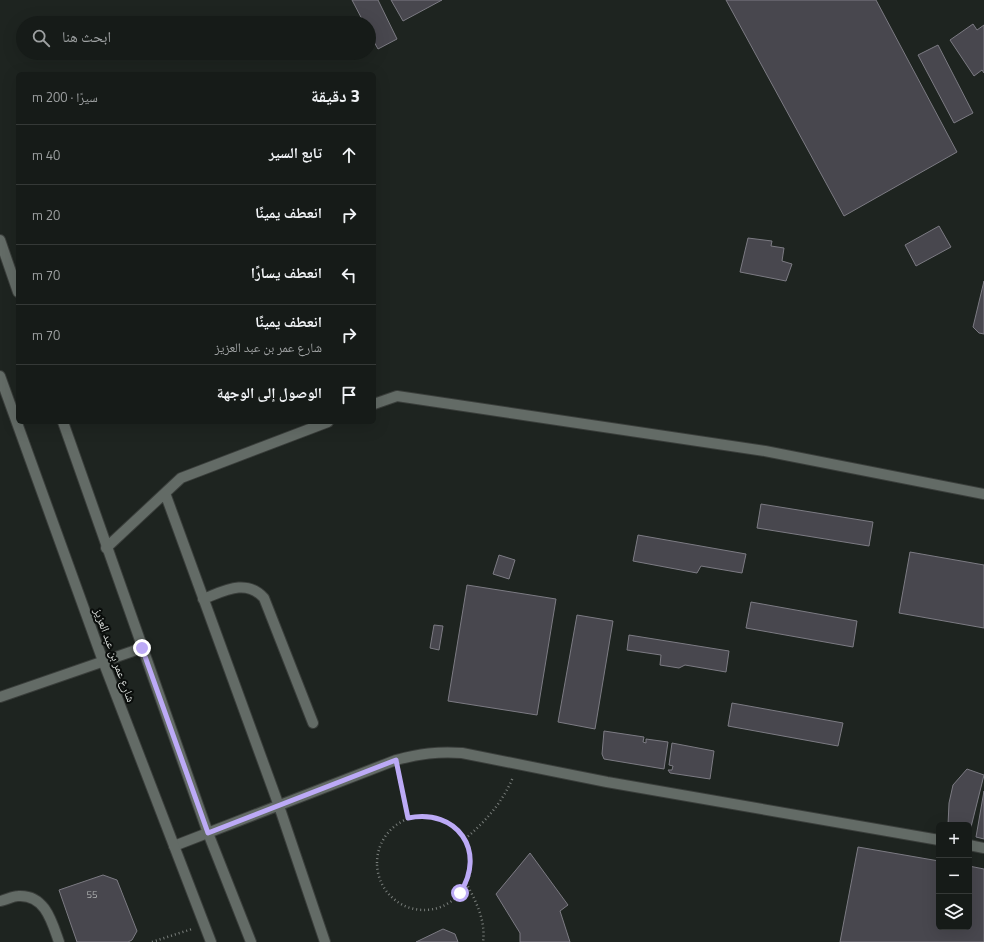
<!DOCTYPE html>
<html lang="ar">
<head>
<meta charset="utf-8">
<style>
  :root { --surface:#161b18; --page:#1f2421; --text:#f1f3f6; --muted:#9ea1a2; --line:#353937 }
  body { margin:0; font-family:"Titillium Web","Noto Naskh Arabic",sans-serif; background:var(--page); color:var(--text); direction:rtl }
  .controls { position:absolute; right:12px; bottom:12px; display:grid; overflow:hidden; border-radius:6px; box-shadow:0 4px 16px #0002 }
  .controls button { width:36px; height:36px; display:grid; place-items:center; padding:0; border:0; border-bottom:1px solid var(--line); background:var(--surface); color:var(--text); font:20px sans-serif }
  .stop { position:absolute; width:12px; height:12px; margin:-9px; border:3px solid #bcaaf6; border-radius:50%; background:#fff }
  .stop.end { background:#bcaaf6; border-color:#fff; box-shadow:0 1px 4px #0008 }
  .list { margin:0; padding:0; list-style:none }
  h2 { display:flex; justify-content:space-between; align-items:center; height:52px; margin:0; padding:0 16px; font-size:17px }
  h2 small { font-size:13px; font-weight:400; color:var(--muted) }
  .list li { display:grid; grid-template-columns:26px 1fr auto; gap:12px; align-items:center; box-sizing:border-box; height:60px; padding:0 16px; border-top:1px solid var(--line) }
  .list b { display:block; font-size:15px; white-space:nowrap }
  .list p { margin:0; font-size:13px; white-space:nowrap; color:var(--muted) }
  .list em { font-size:13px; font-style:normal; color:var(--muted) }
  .icon { flex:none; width:22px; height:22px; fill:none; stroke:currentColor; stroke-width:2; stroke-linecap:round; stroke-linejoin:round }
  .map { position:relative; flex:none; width:984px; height:942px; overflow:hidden; direction:ltr }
  .search { position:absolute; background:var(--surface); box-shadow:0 4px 16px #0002; left:16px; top:16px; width:360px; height:44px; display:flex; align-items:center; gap:10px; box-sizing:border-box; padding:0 14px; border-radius:22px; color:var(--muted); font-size:15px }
  .panel { position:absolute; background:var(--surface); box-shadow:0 4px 16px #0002; left:16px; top:72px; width:360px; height:352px; border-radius:6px; direction:rtl }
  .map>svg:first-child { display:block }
  .building { fill:#48474e; stroke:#7c7b83 }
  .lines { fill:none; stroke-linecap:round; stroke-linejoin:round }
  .service-casing { stroke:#3a3e3b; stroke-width:12 }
  .minor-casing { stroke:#3a3e3b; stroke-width:12 }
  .tertiary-casing { stroke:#3a3e3b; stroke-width:12 }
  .path { stroke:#7a7f7c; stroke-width:2.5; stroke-dasharray:1 3; stroke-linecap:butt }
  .service { stroke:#636b66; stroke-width:10 }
  .minor { stroke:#636b66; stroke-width:10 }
  .tertiary { stroke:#636b66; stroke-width:10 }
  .route { stroke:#bcaaf6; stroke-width:5 }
  .labels { text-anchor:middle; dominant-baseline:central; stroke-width:4; stroke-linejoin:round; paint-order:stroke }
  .number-label { font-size:10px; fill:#b3b6b6 }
  .street-label { font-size:12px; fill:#d7dbd8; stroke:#0a0d0b }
</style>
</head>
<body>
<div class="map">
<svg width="984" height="942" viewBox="0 0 984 942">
  <rect width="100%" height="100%" fill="#1e2420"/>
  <path class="building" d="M352,0h26l19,39 -19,10 -9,-16v-10h-5z
    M391,0h51l-39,21z
    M726,0h150l81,152 -113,64z
    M973,24l4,6 7,-5v48l-2,-3 -8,6 -24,-36z
    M938,45l35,68 -19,10 -36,-68z
    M939,226l12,21 -35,19 -11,-21z
    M748,238l24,3 -1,5 13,2 -2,13 10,3 -6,17 -46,-9z
    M984,281v53l-5,-1 -6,-6z
    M761,504l112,18 -4,24 -112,-18z
    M638,535l108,19 -4,19 -41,-7 -4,7 -64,-12z
    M910,552l74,13v63l-85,-15z
    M499,555l16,5 -6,19 -16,-5z
    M467,585l89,14 -19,116 -89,-14z
    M751,602l106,19 -4,26 -107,-19z
    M577,615l36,6 -18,108 -37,-7z
    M434,625l9,1 -4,24 -9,-2z
    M629,635l100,16 -3,21 -41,-7 -6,3 -19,-3 1,-10 -34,-5z
    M732,703l111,20 -5,23 -110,-20z
    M604,731l40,6 -1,5 3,1v-4l22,3 -4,27 -60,-10 -2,-5z
    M672,743l42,8 -4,28 -40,-6 -2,-3h4l1,-4 -4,-1z
    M967,769l17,6 -15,60v-10h-21l1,-22 4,-18z
    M984,791v48l-8,-2z
    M858,847l81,14v66h30v-61l15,3v73h-144z
    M530,853l38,52 -8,6 10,31h-50v-9l-24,-39z
    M103,875l14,5 20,51 -5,9 -4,2h-51l-18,-52z
    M443,929l12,5 3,8h-42z"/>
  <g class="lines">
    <defs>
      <path id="service" d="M374,404l23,-8 368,55 219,43
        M165,493l114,313 46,136
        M106,548l75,-70 147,-56
        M203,599c21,-8 43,-21 61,-1l49,125
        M969,845l15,3
        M174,846l222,-86c23,-6 42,-9 66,-7l145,29 332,58"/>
      <path id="minor" d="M0,697l142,-49
        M0,901c6,-1 13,-5 18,-5 27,-2 34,26 41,46"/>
      <path id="tertiary" d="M0,240l18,52
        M0,376l103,285 108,281
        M63,422l145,411 43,109"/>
    </defs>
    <use href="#service" class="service-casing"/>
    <use href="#minor" class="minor-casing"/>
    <use href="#tertiary" class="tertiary-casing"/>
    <path class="path" d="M398,774l10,44
      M377 863a47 47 0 1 1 94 0a47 47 0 1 1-94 0Z
      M465,839c20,-17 38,-37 48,-62
      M466,883c10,18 20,38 17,59
      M152,942l40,-13"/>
    <use href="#service" class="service"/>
    <use href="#minor" class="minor"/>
    <use href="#tertiary" class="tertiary"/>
  </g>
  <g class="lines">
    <path class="route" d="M142,648l66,185 188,-73 12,58c49,-10 79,33 52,75"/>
  </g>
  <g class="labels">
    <g class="number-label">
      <text x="92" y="894">55</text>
    </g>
    <g class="street-label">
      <text transform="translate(115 655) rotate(70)">شارع عمر بن عبد العزيز</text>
    </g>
  </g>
</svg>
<div class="controls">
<button>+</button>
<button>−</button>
<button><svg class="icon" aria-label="layers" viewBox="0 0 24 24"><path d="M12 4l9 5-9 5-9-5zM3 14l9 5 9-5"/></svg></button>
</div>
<div class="stop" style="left:460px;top:893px"></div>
<div class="stop end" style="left:142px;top:648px"></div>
<div class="search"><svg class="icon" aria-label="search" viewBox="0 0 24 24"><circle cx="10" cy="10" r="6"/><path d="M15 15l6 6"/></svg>ابحث هنا</div>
<section class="panel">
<h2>3 دقيقة<small>سيرًا · 200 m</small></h2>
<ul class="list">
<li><svg class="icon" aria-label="ahead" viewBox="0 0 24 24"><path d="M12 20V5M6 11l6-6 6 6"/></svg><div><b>تابع السير</b></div><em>40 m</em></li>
<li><svg class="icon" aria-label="right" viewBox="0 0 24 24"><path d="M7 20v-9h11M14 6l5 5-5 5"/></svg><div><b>انعطف يمينًا</b></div><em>20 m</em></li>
<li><svg class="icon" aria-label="left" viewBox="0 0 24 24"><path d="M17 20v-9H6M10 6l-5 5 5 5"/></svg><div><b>انعطف يسارًا</b></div><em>70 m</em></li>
<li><svg class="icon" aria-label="right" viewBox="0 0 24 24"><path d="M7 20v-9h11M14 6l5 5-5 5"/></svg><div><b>انعطف يمينًا</b><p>شارع عمر بن عبد العزيز</p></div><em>70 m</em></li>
<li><svg class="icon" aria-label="arrive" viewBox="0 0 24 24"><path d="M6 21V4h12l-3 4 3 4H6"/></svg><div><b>الوصول إلى الوجهة</b></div></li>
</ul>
</section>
</div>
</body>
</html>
